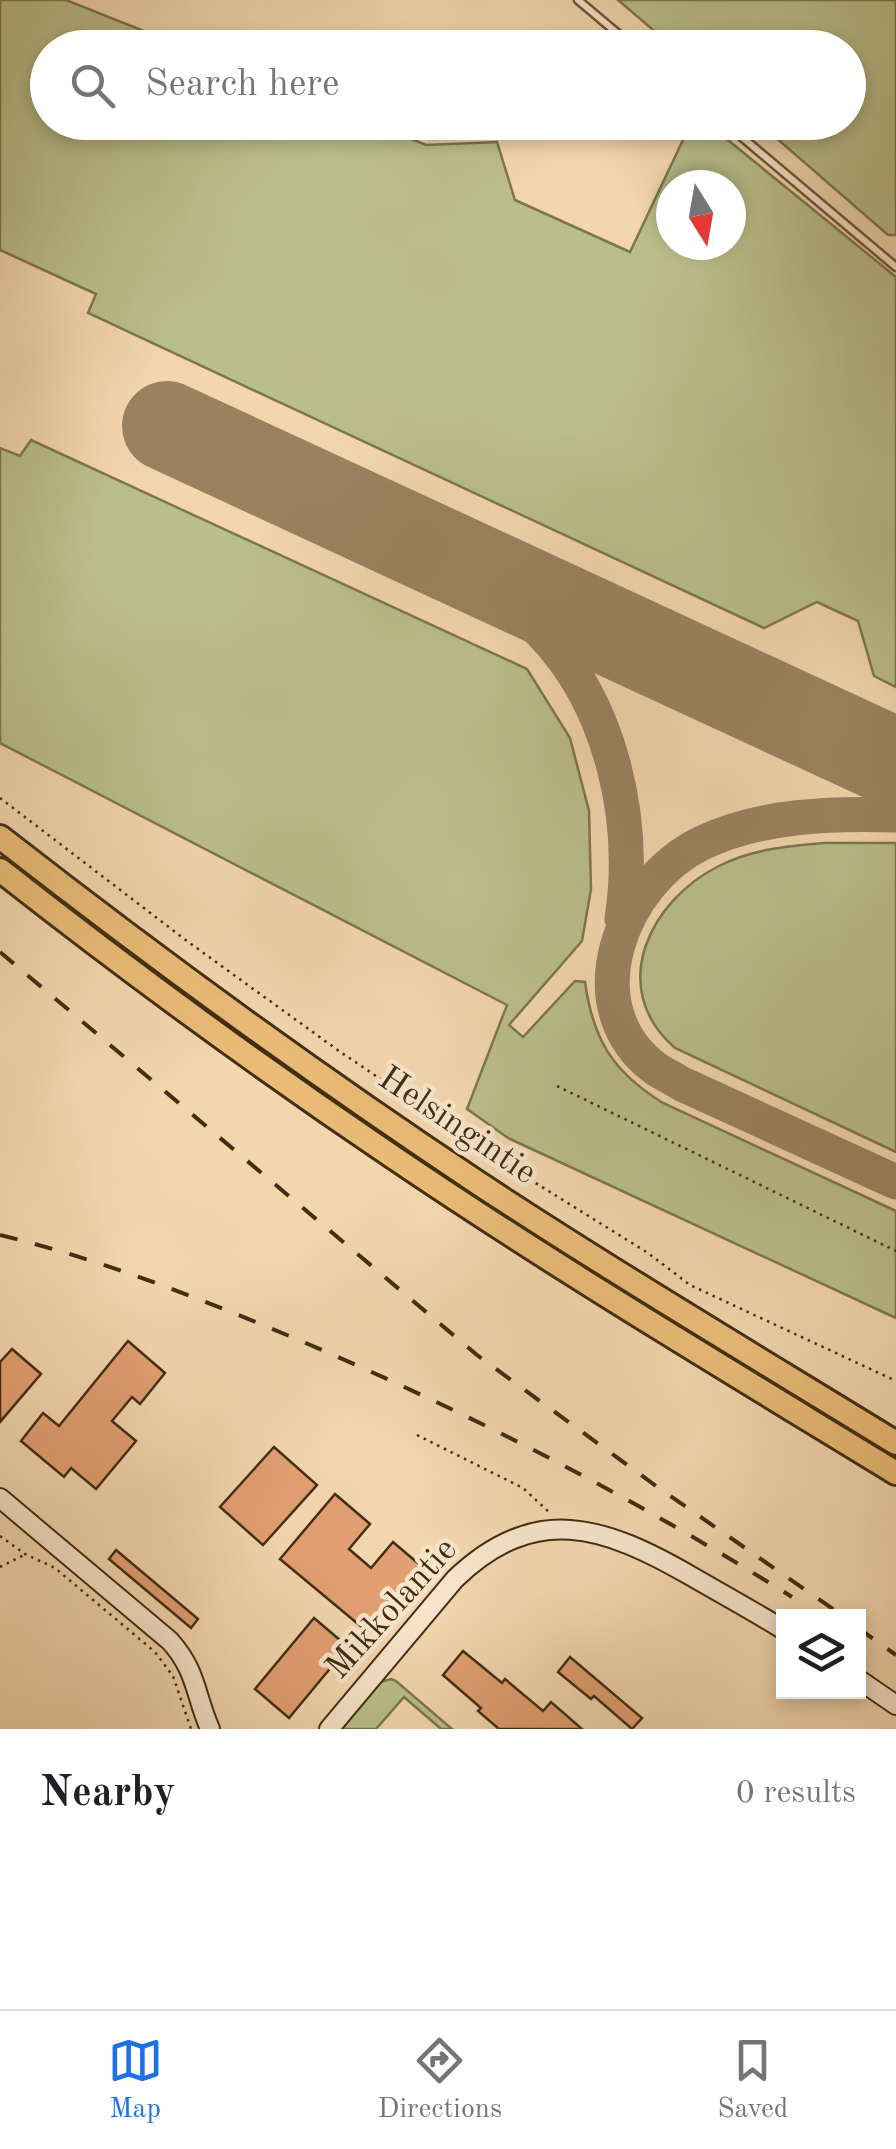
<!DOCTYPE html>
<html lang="en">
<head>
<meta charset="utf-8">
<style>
  :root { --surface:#fff; --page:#f2f2f2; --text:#202124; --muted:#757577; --line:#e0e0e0; --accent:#1a73e8 }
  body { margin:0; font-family:"Old Standard TT",serif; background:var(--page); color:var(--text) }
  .controls { position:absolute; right:30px; bottom:30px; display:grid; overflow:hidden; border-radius:0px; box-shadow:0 5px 15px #0003 }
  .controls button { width:90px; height:90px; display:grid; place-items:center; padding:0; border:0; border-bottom:2px solid var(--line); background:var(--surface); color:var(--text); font:50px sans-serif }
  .compass { position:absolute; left:656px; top:170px; width:90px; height:90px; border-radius:50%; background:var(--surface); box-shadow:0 5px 15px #0003; rotate:169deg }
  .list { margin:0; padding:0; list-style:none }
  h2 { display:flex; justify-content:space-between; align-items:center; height:130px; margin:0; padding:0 40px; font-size:42px }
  h2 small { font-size:32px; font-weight:400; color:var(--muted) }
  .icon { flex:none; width:55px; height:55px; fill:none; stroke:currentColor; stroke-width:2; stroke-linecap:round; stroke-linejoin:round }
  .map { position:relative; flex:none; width:896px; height:1729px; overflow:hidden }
  .search { position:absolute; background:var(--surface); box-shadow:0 5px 15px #0003; left:30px; right:30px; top:30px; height:110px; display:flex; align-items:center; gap:25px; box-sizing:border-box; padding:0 35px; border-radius:55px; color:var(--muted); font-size:38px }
  .sheet { height:280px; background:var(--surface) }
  nav { display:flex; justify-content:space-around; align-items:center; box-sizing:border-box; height:140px; border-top:2px solid var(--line); background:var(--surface); font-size:28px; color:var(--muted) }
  nav a { display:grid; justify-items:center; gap:5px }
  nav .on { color:var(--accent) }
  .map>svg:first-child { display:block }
  .green { fill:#babe8b; stroke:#7e764e; stroke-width:2.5; fill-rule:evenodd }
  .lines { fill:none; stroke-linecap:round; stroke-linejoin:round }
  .taxiway { stroke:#9a8260; stroke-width:35 }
  .runway { stroke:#9a8260; stroke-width:90 }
  .building { fill:#e29f72; stroke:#422e12; stroke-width:2.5 }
  .lane-casing { stroke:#6e5839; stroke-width:11 }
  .secondary-casing { stroke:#422e12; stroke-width:22 }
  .highway-casing { stroke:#422e12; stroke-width:28 }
  .path { stroke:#422e12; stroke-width:2.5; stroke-dasharray:2.5 5; stroke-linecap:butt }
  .lane { stroke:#f7e4ca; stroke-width:6 }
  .secondary { stroke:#f7e4ca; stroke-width:18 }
  .highway { stroke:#eabb77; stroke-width:22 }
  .rail { stroke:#422e12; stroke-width:4; stroke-dasharray:18 18; stroke-linecap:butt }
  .labels { text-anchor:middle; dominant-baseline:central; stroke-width:9; stroke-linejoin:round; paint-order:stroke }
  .street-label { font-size:35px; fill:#422e12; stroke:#f7e4ca }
</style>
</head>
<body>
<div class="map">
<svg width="896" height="1729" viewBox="0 0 896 1729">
  <rect width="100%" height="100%" fill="#f3d6ae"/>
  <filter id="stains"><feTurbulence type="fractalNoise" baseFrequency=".002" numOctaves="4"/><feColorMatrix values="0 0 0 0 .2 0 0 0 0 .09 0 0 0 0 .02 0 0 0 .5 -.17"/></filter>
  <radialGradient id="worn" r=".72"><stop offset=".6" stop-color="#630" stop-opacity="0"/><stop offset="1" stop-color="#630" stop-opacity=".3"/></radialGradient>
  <path class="green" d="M0,0h66l118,47 -136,1v74h322l56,23 71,-3 18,58 115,52 61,-129h16l189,154v410l-22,-11 -16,-55 -41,-19 -53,26 -676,-315 8,-19 -96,-44zM671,185h60v60h-60z
    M618,0h278v235h-8l-129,-112 89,-1v-74l-175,-1z
    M31,440l496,229 43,69 19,73 2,78 -9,52 -73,84 14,12 52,-56 10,1c8,58 28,90 78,121l233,108v107l-388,-180 -41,-29 40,-104 -507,-262v-295l20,8z
    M825,843h71v309l-221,-104c-69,-60 -25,-148 44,-182 33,-17 70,-20 106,-23z
    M391,1679l5,2 56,48h-11l-37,-32 -28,32h-34l38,-47z"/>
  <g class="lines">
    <path class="taxiway" d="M446,555c34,24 66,47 95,77 71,73 96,189 81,287
      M896,815c-64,-2 -135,0 -194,28 -81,39 -130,164 -46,226 8,5 18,10 26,15l214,98"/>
    <path class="runway" d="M167,426l729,337"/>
  </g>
  <path class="building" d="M128,1341l37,32 -25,31 -8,-7 -20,24 24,20 -40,48 -25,-21 -7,9 -43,-36 22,-28 16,13z
    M12,1349l29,25 -41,48v-60z
    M274,1447l43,38 -54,60 -43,-38z
    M335,1494l35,30 -21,25 22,19 22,-26 27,23 -56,64 -84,-70z
    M116,1550l82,69 -7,9 -82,-69z
    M314,1618l34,29 -59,71 -34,-29z
    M463,1651l39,32 3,-4 38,32 8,-9 31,27h-83l-21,-18 3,-3 -38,-33z
    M570,1657l72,61 -10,11 -38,-33 -3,3 -33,-27z"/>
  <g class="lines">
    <defs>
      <path id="lane" d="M578,0l57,48
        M724,122l172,145"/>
      <path id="secondary" d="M0,1498l170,143c27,30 25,54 40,88
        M858,1679l38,26
        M329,1729l126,-150c80,-77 149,-53 236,-3 31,18 62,35 93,54"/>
      <path id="highway" d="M0,837c155,121 314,237 478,346 137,90 278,174 418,260
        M0,870c127,100 257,195 390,285 165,112 336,214 506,318"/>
    </defs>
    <use href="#lane" class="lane-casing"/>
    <use href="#secondary" class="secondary-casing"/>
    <use href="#highway" class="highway-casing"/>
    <path class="path" d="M0,798l187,143 152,110 187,126 122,76 42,32 206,96
      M557,1086l339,165
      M417,1435l106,53 27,25
      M0,1536l25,18 30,14 100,84 18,24 18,53
      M0,1567l24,-12"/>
    <use href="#lane" class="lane"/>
    <use href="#secondary" class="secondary"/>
    <use href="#highway" class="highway"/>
    <path class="rail" d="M0,952l477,403 179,131 187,130
      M0,1235c100,24 199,63 294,103 172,73 339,159 498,259
      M858,1628l38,27"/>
  </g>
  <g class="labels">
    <g class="street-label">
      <text transform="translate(457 1126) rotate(34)">Helsingintie</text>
      <text transform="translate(392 1609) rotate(-48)">Mikkolantie</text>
    </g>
  </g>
  <rect width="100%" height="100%" filter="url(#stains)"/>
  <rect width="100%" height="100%" fill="url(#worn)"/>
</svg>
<div class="controls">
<button><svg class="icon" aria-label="layers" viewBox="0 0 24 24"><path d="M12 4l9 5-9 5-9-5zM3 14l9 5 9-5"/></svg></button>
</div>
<svg class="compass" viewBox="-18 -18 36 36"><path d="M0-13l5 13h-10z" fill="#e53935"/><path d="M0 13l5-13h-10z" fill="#757577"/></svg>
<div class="search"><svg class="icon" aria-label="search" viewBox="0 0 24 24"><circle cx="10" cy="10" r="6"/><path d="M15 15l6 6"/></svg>Search here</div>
</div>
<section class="sheet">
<h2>Nearby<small>0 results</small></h2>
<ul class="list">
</ul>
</section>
<nav>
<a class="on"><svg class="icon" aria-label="map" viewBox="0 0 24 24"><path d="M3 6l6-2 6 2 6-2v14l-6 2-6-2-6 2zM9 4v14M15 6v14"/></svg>Map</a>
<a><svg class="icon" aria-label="directions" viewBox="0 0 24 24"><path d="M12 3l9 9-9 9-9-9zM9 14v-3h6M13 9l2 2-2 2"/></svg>Directions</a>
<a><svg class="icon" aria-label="saved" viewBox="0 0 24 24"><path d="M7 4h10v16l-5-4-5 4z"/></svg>Saved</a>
</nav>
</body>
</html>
